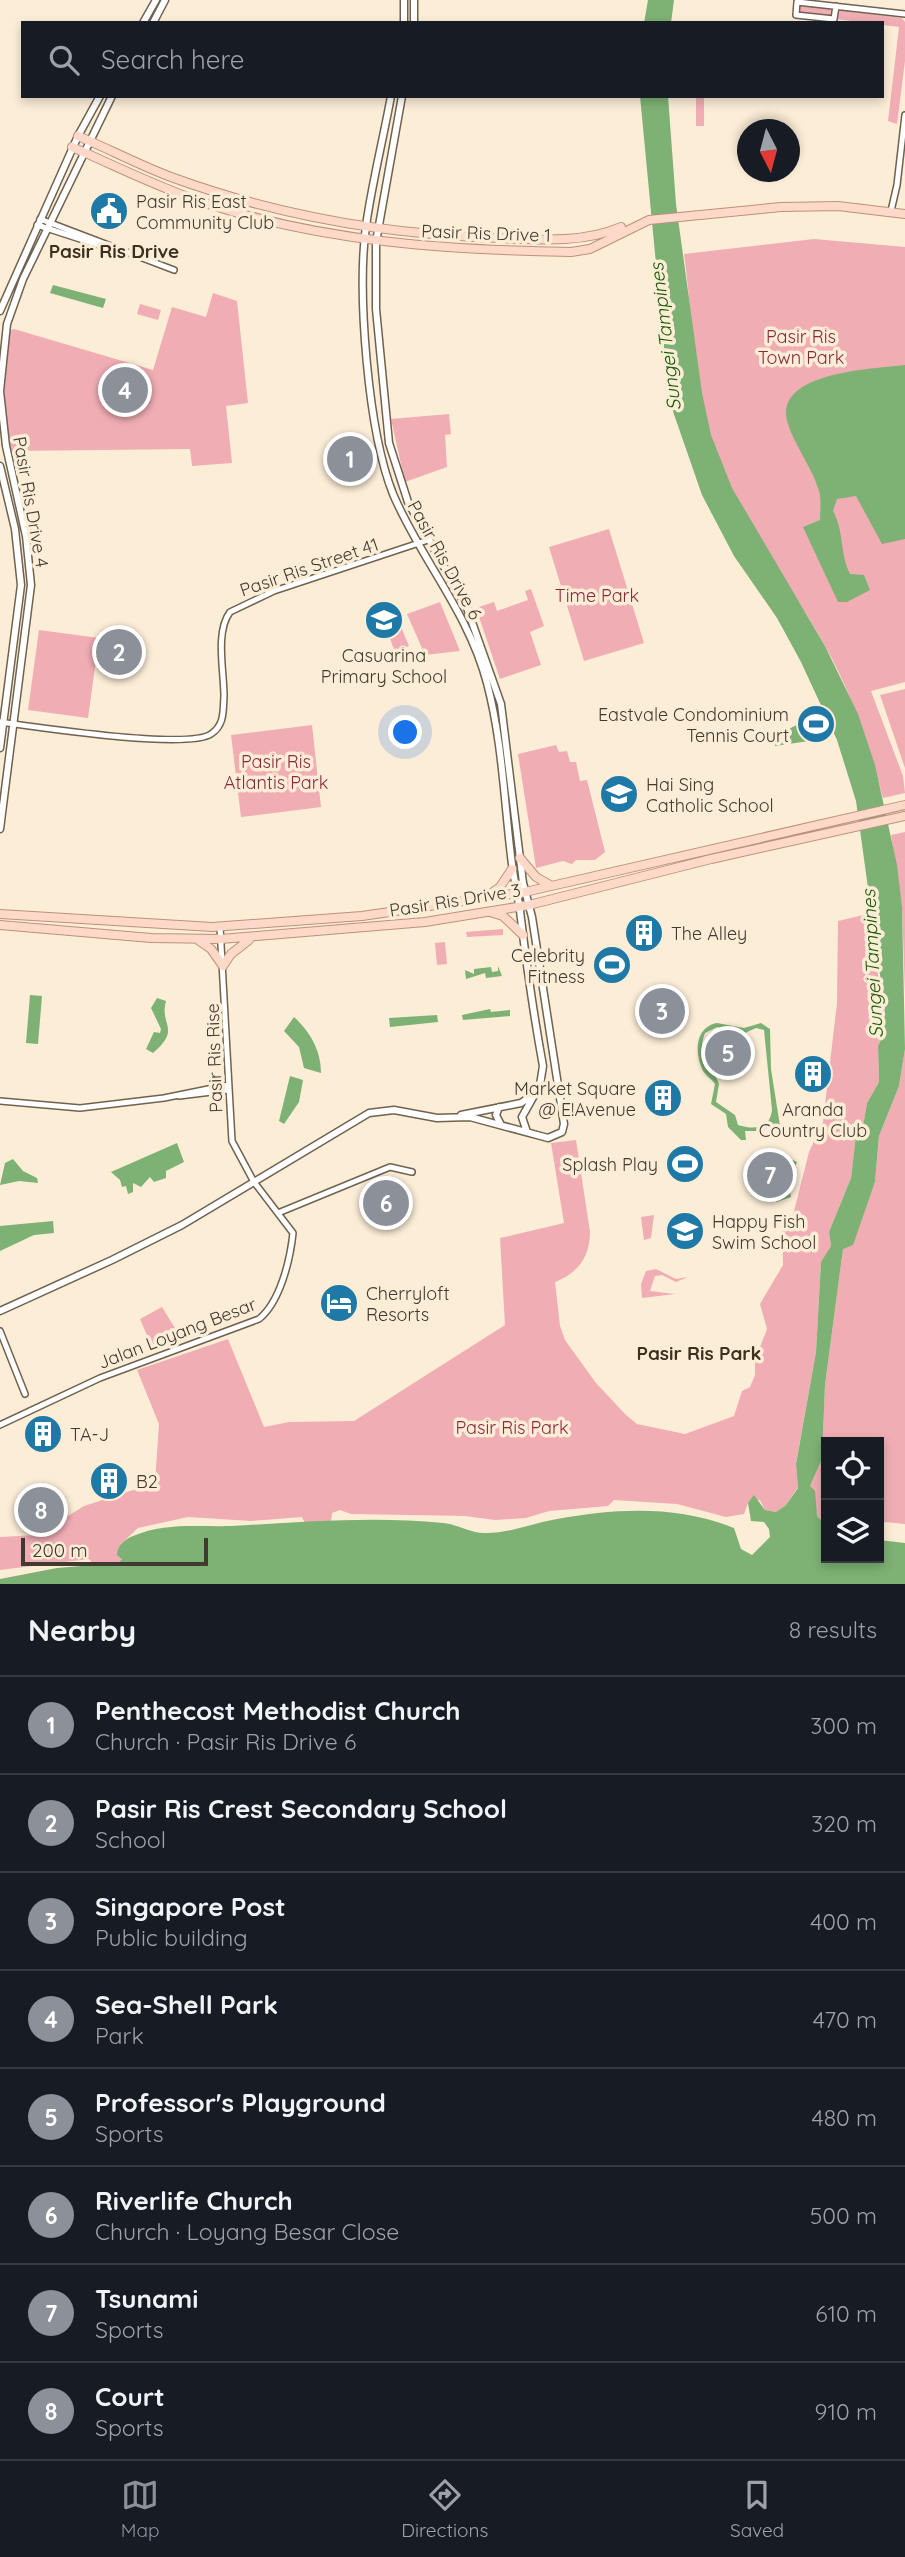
<!DOCTYPE html>
<html lang="en">
<head>
<meta charset="utf-8">
<style>
  :root { --surface:#171b24; --page:#20242c; --text:#f1f3f6; --muted:#9ea1a6; --line:#363941; --accent:#8c9099 }
  body { margin:0; font-family:Quicksand,sans-serif; background:var(--page); color:var(--text) }
  .controls { position:absolute; right:21px; bottom:21px; display:grid; overflow:hidden; border-radius:0px; box-shadow:0 4px 10px #0003 }
  .controls button { width:63px; height:63px; display:grid; place-items:center; padding:0; border:0; border-bottom:2px solid var(--line); background:var(--surface); color:var(--text); font:35px sans-serif }
  .compass { position:absolute; left:737px; top:119px; width:63px; height:63px; border-radius:50%; background:var(--surface); box-shadow:0 4px 10px #0003; rotate:174deg }
  .scale { position:absolute; left:21px; bottom:18px; width:187px; box-sizing:border-box; padding-left:7px; border:4px solid #403a31; border-top:0; font-size:19px; line-height:24px; white-space:nowrap; color:#403a31; -webkit-text-stroke:5px #fcedd7; paint-order:stroke }
  .you { position:absolute; left:406px; top:733px; width:24px; height:24px; margin:-18px; border:5px solid #fff; border-radius:50%; background:#1a73e8; box-shadow:0 0 0 10px #1a73e833 }
  .badge { display:grid; place-items:center; width:46px; height:46px; border-radius:50%; background:var(--accent); color:#fff; font-size:23px; font-weight:700 }
  .pin { position:absolute; translate:-50% -50%; border:4px solid #fff; box-shadow:0 2px 7px #0006 }
  .list { margin:0; padding:0; list-style:none }
  h2 { display:flex; justify-content:space-between; align-items:center; height:91px; margin:0; padding:0 28px; font-size:30px }
  h2 small { font-size:23px; font-weight:400; color:var(--muted) }
  .list li { display:grid; grid-template-columns:46px 1fr auto; gap:21px; align-items:center; box-sizing:border-box; height:98px; padding:0 28px; border-top:2px solid var(--line) }
  .list b { display:block; font-size:26px; white-space:nowrap }
  .list p { margin:0; font-size:23px; white-space:nowrap; color:var(--muted) }
  .list em { font-size:23px; font-style:normal; color:var(--muted) }
  .icon { flex:none; width:38px; height:38px; fill:none; stroke:currentColor; stroke-width:2; stroke-linecap:round; stroke-linejoin:round }
  .map { position:relative; flex:none; width:905px; height:1584px; overflow:hidden }
  .search { position:absolute; background:var(--surface); box-shadow:0 4px 10px #0003; left:21px; right:21px; top:21px; height:77px; display:flex; align-items:center; gap:18px; box-sizing:border-box; padding:0 24px; border-radius:0px; color:var(--muted); font-size:26px }
  .sheet { height:875px; background:var(--surface) }
  nav { display:flex; justify-content:space-around; align-items:center; box-sizing:border-box; height:98px; border-top:2px solid var(--line); background:var(--surface); font-size:19px; color:var(--muted) }
  nav a { display:grid; justify-items:center; gap:4px }
  nav .on { color:var(--accent) }
  .map>svg:first-child { display:block }
  .green { fill:#f0adb4 }
  .water { fill:#7eb174; fill-rule:evenodd }
  .lines { fill:none; stroke-linecap:round; stroke-linejoin:round }
  .minor-casing { stroke:#6f624f; stroke-width:8 }
  .tertiary-casing { stroke:#6f624f; stroke-width:9 }
  .primary-casing { stroke:#bb917e; stroke-width:10 }
  .minor { stroke:#fff; stroke-width:5 }
  .tertiary { stroke:#fff; stroke-width:6 }
  .primary { stroke:#fed9ca; stroke-width:8 }
  .labels { text-anchor:middle; dominant-baseline:central; stroke-width:7; stroke-linejoin:round; paint-order:stroke }
  .poi-label { font-size:18px; fill:#403a31; stroke:#fcedd7; text-anchor:start }
  .street-label { font-size:18px; fill:#403a31; stroke:#fcedd7 }
  .park-label { font-size:18px; fill:#89283d; stroke:#fcedd7 }
  .neighbourhood-label { font-size:19px; font-weight:bold; fill:#3c301f; stroke:#fcedd7 }
  .water-label { font-size:19px; font-style:italic; fill:#195c05; stroke:#fcedd7 }
</style>
</head>
<body>
<div class="map">
<svg width="905" height="1584" viewBox="0 0 905 1584">
  <rect width="100%" height="100%" fill="#fcedd7"/>
  <path class="green" d="M797,2l39,4 -2,13 -38,-4z
    M839,10l63,8 3,4v39l-8,63 -9,-3 11,-94 -63,-8z
    M696,96h8v30h-8z
    M814,239l91,8v435l-34,9 32,85 2,17 -22,5c-14,-54 -32,-106 -59,-154 -34,-60 -77,-117 -104,-180 -26,-61 -27,-145 -36,-210z
    M213,293l24,8 11,102 -22,3 6,57 -40,3 -2,-17 -181,2 -6,-77 5,-43 6,-2 139,41 19,-63 34,10z
    M140,304l21,6 -3,10 -21,-6z
    M449,414l2,20 -6,1 2,32 -42,15 -14,-63z
    M609,529l35,114 -60,18 -35,-114z
    M531,589l13,37 -14,6 11,33 -41,14 -24,-71 18,-6 3,9 31,-11 -3,-9z
    M440,602l20,49 -35,4 -18,-41z
    M398,620l11,26 -14,6 -10,-27z
    M39,630l60,8 -11,80 -60,-8z
    M905,689v79l-25,-73z
    M817,707l12,28 -13,6 -13,-28z
    M312,725l9,82 -80,10 -10,-82z
    M556,745l3,7 8,-1 3,11h6l4,19 7,-1 18,72 -10,8h-19l-4,4 -9,-3 -27,7 -18,-114z
    M905,832v161l-3,-86 -11,-72z
    M872,913l8,82 5,16 -2,25 -5,10 1,36 -12,21 -4,23 -7,9 -5,43 -22,54 2,14 -10,17 -5,89 -20,111 2,24 -12,18 -10,7 -11,-2 -5,-10 -12,3 -4,11 -18,3 -49,-13 -63,-4 -6,6 -59,5 -23,7 -31,2 -30,-4 -114,-2 -11,-4 -8,3 -1,9 -26,1 -3,-6 -51,4 -63,-4 -50,11 -17,16 1,15 -4,4 -23,3 -6,-7 -89,11v-33l37,-2 47,-29 71,-23 4,-59 -22,-54 91,-31 36,88 25,-5 65,-1 151,-96 -5,-87 64,-15 -13,-80 25,-3 14,92c0,25 -12,41 -35,50l5,44 5,14 31,43 30,32 11,9 48,10 49,-18 8,-25 8,-4 5,-12v-15l12,-31 -7,-25 23,-39 -1,-45 11,-5 16,-63 14,-30 14,-119 1,-82z
    M503,929v6l-36,2 -1,-5z
    M445,942l2,22 -10,1 -2,-22z
    M905,1049v475l-19,-2 -7,3v-83h-53v83l-9,-9 -7,-30 12,-27 3,-74 18,-136 20,-34 12,-33 4,-46 20,-50z
    M654,1215l-3,23 -7,2 -3,-23z
    M656,1269l20,10 12,-2 -12,5 -14,-7 -7,1 -5,15 25,3 -33,4 -1,-14 5,-13z
    M162,1307l16,26 -26,14 -12,-28z
    M37,1500l12,3 -4,18 -12,-3z"/>
  <path class="water" d="M648,0h26l-3,23h-27z
    M640,96h28l8,108 26,189 9,42 21,53 93,158 33,68 17,51 22,100 5,42 3,142 -6,37 -20,50 -4,46 -22,63 -10,4 -18,136 -3,74 -12,27 5,5 2,25 9,9v33h53v-18l26,3v41h-905v-5l57,-11 61,-5 4,-4 -5,-4c0,-9 8,-16 16,-19 32,-14 66,-9 99,-10 71,-4 140,-10 211,-3 14,1 27,10 41,10 24,1 49,-10 73,-14 59,-11 121,-14 177,9l7,21 11,6 18,-18 -1,-8 -5,-7 -13,-1 -3,-18 6,-8 11,15 11,2 10,-7 12,-17 -2,-24 20,-112 5,-90 10,-16 -2,-14 22,-54 5,-43 7,-9 4,-23 12,-21 -1,-36 5,-10 2,-25 -29,-210 -19,-61 -36,-78 -24,-44 -43,-62 -32,-61 -33,-95z
    M53,285l53,14 -3,9 -53,-15z
    M905,365v174l-23,5 -26,-48 -19,3 -4,12c12,23 6,40 17,63l14,1 6,15 -23,12h-9l-35,-75 17,-7c0,-10 2,-23 -2,-32 -7,-22 -23,-42 -30,-64 -17,-52 84,-55 117,-59z
    M799,724l4,2 6,15 -34,5v-7c8,-5 14,-11 24,-15z
    M498,966l4,10 -16,2 -1,-5 -19,6 -1,-9 9,4v-5l17,-2 1,5 6,-1z
    M30,995l12,1 -4,48 -12,-1z
    M157,998l9,3c-7,25 16,27 -13,52l-7,-4 8,-17 6,1 1,-4 -10,-21z
    M490,1009l1,3 19,-2v6l-47,4 -1,-5z
    M437,1015l1,7 -48,5 -1,-9z
    M294,1017c16,15 27,33 27,56l-17,-5 -5,-21 -15,-16z
    M717,1023l27,5 17,-5 9,6 1,40 9,57 -6,-2 -12,7h-17l1,9h-5l-13,-13 -2,-13 -15,-10 4,-20c-3,-5 -8,-7 -12,-13 -9,-18 -8,-44 14,-48zM717,1027l28,6 11,-5 8,2 8,80c-2,19 -18,20 -34,15l-3,-10 -19,-13 3,-18c-6,-18 -24,-24 -14,-51z
    M719,1034l13,3 10,15 -2,18 -17,4 -10,-9 2,-17 -5,-6z
    M290,1076l13,4 -4,22 -15,22 -5,-3z
    M177,1143l7,19 -18,9v7l-12,4 -4,-5 -9,10 -8,-4v9l-5,2 -2,-8 -4,1 -2,-7 -9,-8z
    M768,1148l29,14 -9,20 3,15 -15,5 -9,-16 -18,-7 9,-26z
    M13,1159l10,12 14,7 1,5 -19,-2 -19,4 5,-22z
    M53,1221l1,12 -20,2 -34,16v-25z"/>
  <g class="lines">
    <defs>
      <path id="minor" d="M836,6l-2,13 -38,-4 1,-13 108,12
        M891,211l6,-26 8,-70
        M40,219l134,51
        M37,225l80,26
        M0,722c36,5 187,28 211,12 14,-9 12,-24 13,-38 0,-25 -9,-64 6,-84l44,-21 154,-51
        M179,1096l49,-6
        M0,1101l80,7 84,-10 64,-13
        M278,1213l112,-46 22,5
        M0,1331l25,63
        M0,1425l100,-47 159,-59c21,-17 31,-58 34,-86l-39,-51 -22,-41 -12,-214"/>
      <path id="tertiary" d="M143,23l13,-23
        M153,23l12,-23
        M404,23v-23
        M414,23v-23
        M391,96c-8,44 -19,87 -25,130 -9,68 2,205 27,268 28,66 75,117 94,189 15,57 17,115 24,173 2,21 8,42 10,63 6,49 13,98 22,147l-3,19 -18,32 5,15
        M0,311l78,-175 22,-40
        M0,466l15,63 6,56 -21,163
        M0,829l31,-244 -5,-49 -20,-90 -6,-55 7,-67 16,-45 89,-183
        M499,1107l-3,8 5,10
        M461,1115l60,-12 13,-9
        M0,1311l112,-51 70,-35 187,-112 25,-3 43,8 33,-1 78,21 14,-6 2,-8 -32,-207 -9,-34 -22,-179 -34,-96 -59,-106 -19,-59 -13,-134v-67l26,-146"/>
      <path id="primary" d="M78,136c31,13 61,29 93,41 104,38 218,58 329,61 41,2 84,5 121,-11
        M72,147c44,19 87,41 133,56 119,39 242,47 366,49l19,-3 59,-29 132,-13 57,-1 67,8
        M520,858l16,19 14,8
        M486,897l14,-10 12,-18
        M490,912l13,4 20,19
        M0,914l212,13 150,-11 163,-24 380,-87
        M0,925l151,13 70,1 204,-17 104,-17 182,-46 194,-43
        M198,940l13,9 12,17 8,-12 18,-14"/>
    </defs>
    <use href="#minor" class="minor-casing"/>
    <use href="#tertiary" class="tertiary-casing"/>
    <use href="#primary" class="primary-casing"/>
    <use href="#minor" class="minor"/>
    <use href="#tertiary" class="tertiary"/>
    <use href="#primary" class="primary"/>
  </g>
  <defs>
    <symbol id="civic-disc" viewBox="-11 -11 22 22"><circle r="9.5" fill="#1f79a7" stroke="#fcedd7"/><path d="M-.6-6.5H3V-4.5H.6V-3L4-1V1h2V6H-6V1h2V-1L-.6-3ZM-1.2 2.5V6h2.4V2.5Z" fill="#fff"/></symbol>
    <symbol id="school-disc" viewBox="-11 -11 22 22"><circle r="9.5" fill="#1f79a7" stroke="#fcedd7"/><path d="M0-5L7-2L0 1L-7-2ZM-4 1L0 2.5L4 1V4Q0 6-4 4Z" fill="#fff"/></symbol>
    <symbol id="stadium-disc" viewBox="-11 -11 22 22"><circle r="9.5" fill="#1f79a7" stroke="#fcedd7"/><path d="M0-5a6.5 5 0 1 0 0 10a6.5 5 0 1 0 0-10ZM-3.5-1.8h7v3.6h-7Z" fill="#fff"/></symbol>
    <symbol id="building-disc" viewBox="-11 -11 22 22"><circle r="9.5" fill="#1f79a7" stroke="#fcedd7"/><path d="M-4-6H4V6H1V3H-1V6H-4ZM-2.5-4.3h1.7v1.8h-1.7ZM.8-4.3h1.7v1.8H.8ZM-2.5-1h1.7V.8h-1.7ZM.8-1h1.7V.8H.8Z" fill="#fff"/></symbol>
    <symbol id="hotel-disc" viewBox="-11 -11 22 22"><circle r="9.5" fill="#1f79a7" stroke="#fcedd7"/><path d="M-6-4.5h1.5V1H6V5H4.5V3h-9V5H-6ZM-4 0a1.8 1.8 0 1 1 3.6 0ZM.5 0V-2.5h3Q6-2.5 6 0Z" fill="#fff"/></symbol>
  </defs>
  <g fill-rule="evenodd">
    <use href="#civic-disc" x="87" y="189" width="44" height="44"/>
    <use href="#school-disc" x="362" y="598" width="44" height="44"/>
    <use href="#stadium-disc" x="794" y="702" width="44" height="44"/>
    <use href="#school-disc" x="597" y="772" width="44" height="44"/>
    <use href="#building-disc" x="622" y="911" width="44" height="44"/>
    <use href="#stadium-disc" x="590" y="943" width="44" height="44"/>
    <use href="#building-disc" x="791" y="1052" width="44" height="44"/>
    <use href="#building-disc" x="641" y="1076" width="44" height="44"/>
    <use href="#stadium-disc" x="663" y="1142" width="44" height="44"/>
    <use href="#school-disc" x="663" y="1209" width="44" height="44"/>
    <use href="#hotel-disc" x="317" y="1281" width="44" height="44"/>
    <use href="#building-disc" x="21" y="1412" width="44" height="44"/>
    <use href="#building-disc" x="87" y="1459" width="44" height="44"/>
  </g>
  <g class="labels">
    <g class="poi-label">
      <text x="136" y="201">Pasir Ris East<tspan x="136" dy="21">Community Club</tspan></text>
      <text x="384" y="655" text-anchor="middle">Casuarina<tspan x="384" dy="21">Primary School</tspan></text>
      <text x="789" y="714" text-anchor="end">Eastvale Condominium<tspan x="789" dy="21">Tennis Court</tspan></text>
      <text x="646" y="784">Hai Sing<tspan x="646" dy="21">Catholic School</tspan></text>
      <text x="671" y="933">The Alley</text>
      <text x="585" y="955" text-anchor="end">Celebrity<tspan x="585" dy="21">Fitness</tspan></text>
      <text x="636" y="1088" text-anchor="end">Market Square<tspan x="636" dy="21">@ E!Avenue</tspan></text>
      <text x="813" y="1109" text-anchor="middle">Aranda<tspan x="813" dy="21">Country Club</tspan></text>
      <text x="658" y="1164" text-anchor="end">Splash Play</text>
      <text x="712" y="1221">Happy Fish<tspan x="712" dy="21">Swim School</tspan></text>
      <text x="366" y="1293">Cherryloft<tspan x="366" dy="21">Resorts</tspan></text>
      <text x="70" y="1434">TA-J</text>
      <text x="136" y="1481">B2</text>
    </g>
    <g class="street-label">
      <text transform="translate(486 233) rotate(2)">Pasir Ris Drive 1</text>
      <text transform="translate(31 502) rotate(80)">Pasir Ris Drive 4</text>
      <text transform="translate(445 560) rotate(61)">Pasir Ris Drive 6</text>
      <text transform="translate(309 567) rotate(-19)">Pasir Ris Street 41</text>
      <text transform="translate(455 900) rotate(-9)">Pasir Ris Drive 3</text>
      <text transform="translate(214 1058) rotate(-92)">Pasir Ris Rise</text>
      <text transform="translate(177 1333) rotate(-21)">Jalan Loyang Besar</text>
    </g>
    <g class="park-label">
      <text x="801" y="336">Pasir Ris<tspan x="801" dy="21">Town Park</tspan></text>
      <text x="597" y="595">Time Park</text>
      <text x="276" y="761">Pasir Ris<tspan x="276" dy="21">Atlantis Park</tspan></text>
      <text x="512" y="1427">Pasir Ris Park</text>
    </g>
    <g class="neighbourhood-label">
      <text x="114" y="251">Pasir Ris Drive</text>
      <text x="699" y="1353">Pasir Ris Park</text>
    </g>
    <g class="water-label">
      <text transform="translate(665 337) rotate(-97)">Sungei Tampines</text>
      <text transform="translate(872 964) rotate(-93)">Sungei Tampines</text>
    </g>
  </g>
</svg>
<div class="controls">
<button><svg class="icon" aria-label="locate" viewBox="0 0 24 24"><circle cx="12" cy="12" r="6"/><path d="M12 2v4M12 18v4M2 12h4M18 12h4"/></svg></button>
<button><svg class="icon" aria-label="layers" viewBox="0 0 24 24"><path d="M12 4l9 5-9 5-9-5zM3 14l9 5 9-5"/></svg></button>
</div>
<svg class="compass" viewBox="-18 -18 36 36"><path d="M0-13l5 13h-10z" fill="#e53935"/><path d="M0 13l5-13h-10z" fill="#9ea1a6"/></svg>
<div class="scale">200 m</div>
<div class="you"></div>
<div class="pin badge" style="left:350px;top:459px">1</div>
<div class="pin badge" style="left:119px;top:652px">2</div>
<div class="pin badge" style="left:662px;top:1011px">3</div>
<div class="pin badge" style="left:125px;top:390px">4</div>
<div class="pin badge" style="left:728px;top:1053px">5</div>
<div class="pin badge" style="left:386px;top:1203px">6</div>
<div class="pin badge" style="left:770px;top:1175px">7</div>
<div class="pin badge" style="left:41px;top:1510px">8</div>
<div class="search"><svg class="icon" aria-label="search" viewBox="0 0 24 24"><circle cx="10" cy="10" r="6"/><path d="M15 15l6 6"/></svg>Search here</div>
</div>
<section class="sheet">
<h2>Nearby<small>8 results</small></h2>
<ul class="list">
<li><span class="badge">1</span><div><b>Penthecost Methodist Church</b><p>Church · Pasir Ris Drive 6</p></div><em>300 m</em></li>
<li><span class="badge">2</span><div><b>Pasir Ris Crest Secondary School</b><p>School</p></div><em>320 m</em></li>
<li><span class="badge">3</span><div><b>Singapore Post</b><p>Public building</p></div><em>400 m</em></li>
<li><span class="badge">4</span><div><b>Sea-Shell Park</b><p>Park</p></div><em>470 m</em></li>
<li><span class="badge">5</span><div><b>Professor's Playground</b><p>Sports</p></div><em>480 m</em></li>
<li><span class="badge">6</span><div><b>Riverlife Church</b><p>Church · Loyang Besar Close</p></div><em>500 m</em></li>
<li><span class="badge">7</span><div><b>Tsunami</b><p>Sports</p></div><em>610 m</em></li>
<li><span class="badge">8</span><div><b>Court</b><p>Sports</p></div><em>910 m</em></li>
</ul>
</section>
<nav>
<a class="on"><svg class="icon" aria-label="map" viewBox="0 0 24 24"><path d="M3 6l6-2 6 2 6-2v14l-6 2-6-2-6 2zM9 4v14M15 6v14"/></svg>Map</a>
<a><svg class="icon" aria-label="directions" viewBox="0 0 24 24"><path d="M12 3l9 9-9 9-9-9zM9 14v-3h6M13 9l2 2-2 2"/></svg>Directions</a>
<a><svg class="icon" aria-label="saved" viewBox="0 0 24 24"><path d="M7 4h10v16l-5-4-5 4z"/></svg>Saved</a>
</nav>
</body>
</html>
